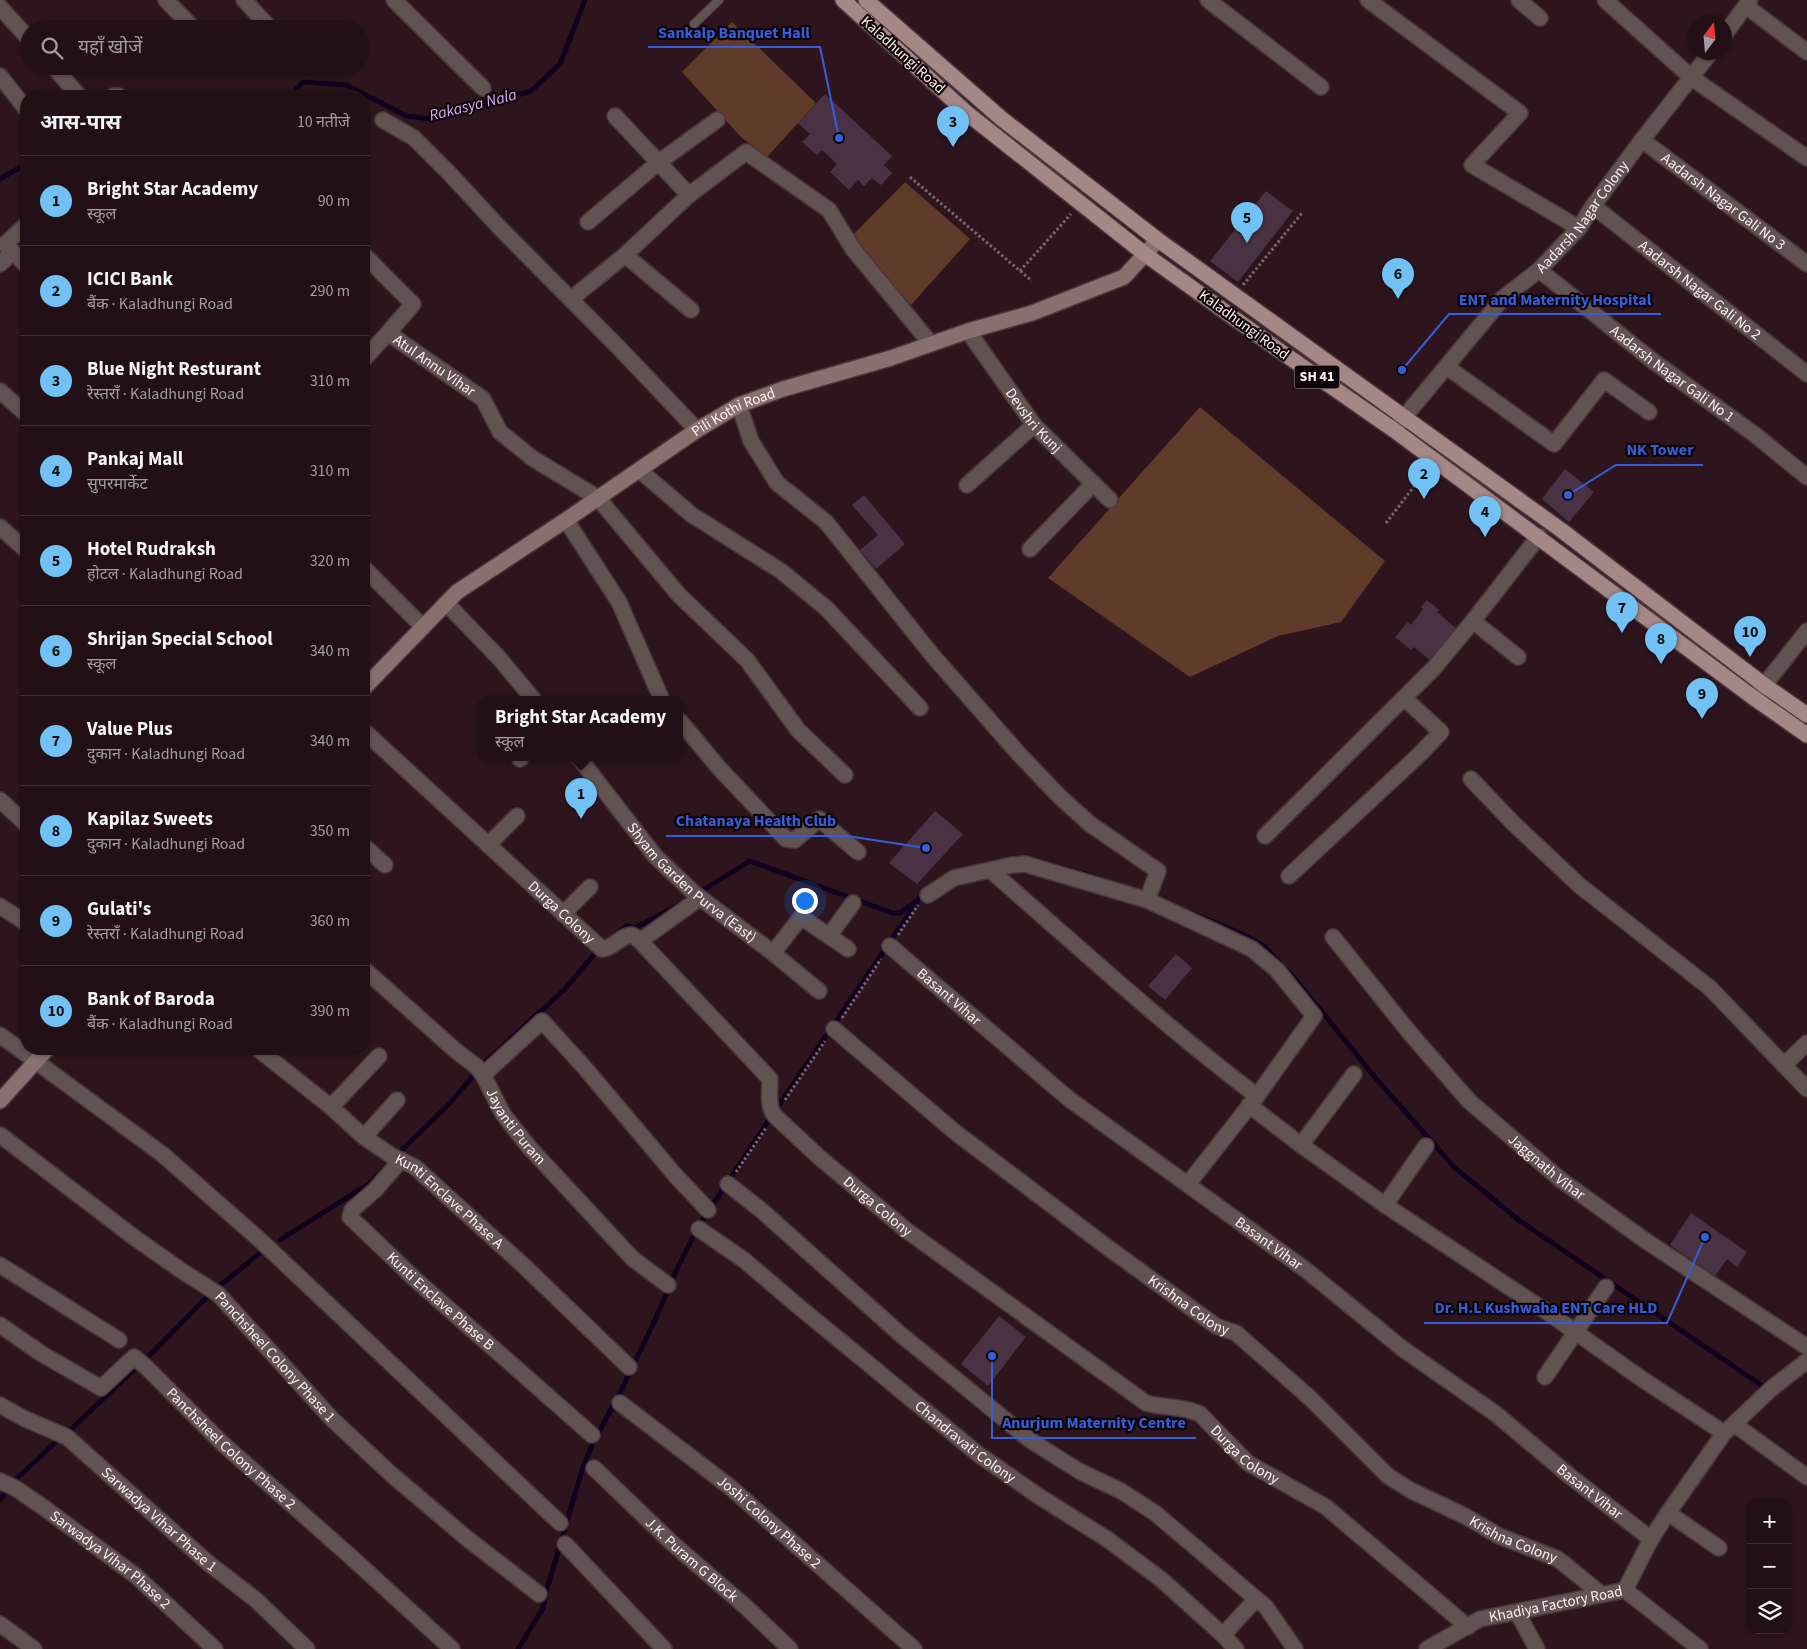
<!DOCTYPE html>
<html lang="hi">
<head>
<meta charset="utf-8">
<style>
  :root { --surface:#221016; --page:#2e1e23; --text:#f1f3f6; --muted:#a29da1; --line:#3f3035; --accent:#71c1f5 }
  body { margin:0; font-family:"Source Sans 3","Noto Sans Devanagari",sans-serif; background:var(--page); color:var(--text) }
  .controls { position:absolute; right:15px; bottom:15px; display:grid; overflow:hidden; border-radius:10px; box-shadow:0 1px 4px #0004 }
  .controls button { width:45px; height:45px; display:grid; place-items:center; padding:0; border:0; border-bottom:1px solid var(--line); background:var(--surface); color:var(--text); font:25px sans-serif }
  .compass { position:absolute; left:1687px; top:15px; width:45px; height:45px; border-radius:50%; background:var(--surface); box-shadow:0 1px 4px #0004; rotate:16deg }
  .you { position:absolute; left:804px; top:900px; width:18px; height:18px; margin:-12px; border:4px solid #fff; border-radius:50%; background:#1a73e8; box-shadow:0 0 0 8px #1a73e833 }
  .badge { display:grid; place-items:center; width:32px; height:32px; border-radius:50%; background:var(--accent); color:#111; font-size:16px; font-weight:700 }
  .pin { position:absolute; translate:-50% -41px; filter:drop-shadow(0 1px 2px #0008) }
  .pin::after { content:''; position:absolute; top:26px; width:18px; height:15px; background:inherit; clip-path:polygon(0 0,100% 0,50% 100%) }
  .popup { position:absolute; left:478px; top:696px; width:205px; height:65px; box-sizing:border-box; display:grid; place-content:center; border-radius:10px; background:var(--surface); filter:drop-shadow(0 1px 4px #0005); font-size:16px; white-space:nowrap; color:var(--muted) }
  .popup b { font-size:19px; color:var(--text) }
  .popup::after { content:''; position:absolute; left:50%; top:100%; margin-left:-10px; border:10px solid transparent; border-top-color:var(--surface) }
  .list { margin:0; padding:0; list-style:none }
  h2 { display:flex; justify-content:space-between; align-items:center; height:65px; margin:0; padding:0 20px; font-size:21px }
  h2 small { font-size:16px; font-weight:400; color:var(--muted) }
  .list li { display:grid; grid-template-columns:32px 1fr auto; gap:15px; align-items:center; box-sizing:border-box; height:90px; padding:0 20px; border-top:1px solid var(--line) }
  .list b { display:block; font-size:19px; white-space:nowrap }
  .list p { margin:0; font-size:16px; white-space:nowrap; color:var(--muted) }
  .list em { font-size:16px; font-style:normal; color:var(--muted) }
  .icon { flex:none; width:28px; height:28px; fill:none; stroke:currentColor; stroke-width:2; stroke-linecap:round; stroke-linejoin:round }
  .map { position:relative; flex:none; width:1807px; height:1649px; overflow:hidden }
  .search { position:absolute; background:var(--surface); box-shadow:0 1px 4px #0004; left:20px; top:20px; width:350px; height:55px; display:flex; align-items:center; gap:12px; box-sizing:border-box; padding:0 18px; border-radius:28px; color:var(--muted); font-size:19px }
  .panel { position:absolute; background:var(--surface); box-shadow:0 1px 4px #0004; left:20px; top:90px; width:350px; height:965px; border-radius:20px }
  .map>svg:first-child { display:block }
  .green { fill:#603b29 }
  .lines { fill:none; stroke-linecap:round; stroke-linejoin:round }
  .stream { stroke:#11001d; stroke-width:5 }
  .building { fill:#493243 }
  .lane-casing { stroke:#4b343b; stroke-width:10 }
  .street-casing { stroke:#4b343b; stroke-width:18 }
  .secondary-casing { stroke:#4b343b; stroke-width:18 }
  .primary-casing { stroke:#4b343b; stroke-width:18 }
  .path { stroke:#7a656c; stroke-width:3; stroke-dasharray:2.5 2.5; stroke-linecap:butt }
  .lane { stroke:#615351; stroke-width:8 }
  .street { stroke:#615351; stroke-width:15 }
  .secondary { stroke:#87706e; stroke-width:15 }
  .primary { stroke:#a58785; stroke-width:15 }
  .labels { text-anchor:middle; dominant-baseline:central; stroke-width:4.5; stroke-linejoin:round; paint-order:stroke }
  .shield { fill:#0f0508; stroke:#b6a9ac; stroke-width:1 }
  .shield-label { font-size:14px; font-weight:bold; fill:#feeff3 }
  .street-label { font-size:15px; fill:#feeff3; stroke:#0f0508 }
  .water-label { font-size:16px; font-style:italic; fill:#daabfa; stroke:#0f0508 }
  .leader { fill:none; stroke:#345edb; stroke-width:2 }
  .callout-dot { fill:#345edb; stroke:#0f0508; stroke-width:2 }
  .callout-label { font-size:16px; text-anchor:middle; font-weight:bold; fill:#345edb; stroke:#0f0508; stroke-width:4.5; stroke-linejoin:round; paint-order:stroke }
</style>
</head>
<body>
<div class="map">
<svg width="1807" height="1649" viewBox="0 0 1807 1649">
  <rect width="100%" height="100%" fill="#2e151d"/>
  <path class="green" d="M732,22l84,81 -49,54 -26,-20 -59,-65z
    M905,182l65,57 -59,66 -35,-36 -23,-34z
    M1200,407l185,154 -44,61 -63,14 -88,41 -142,-99z"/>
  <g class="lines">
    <path class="stream" d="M290,96l13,-14 43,3 61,31 24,3 48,-13 52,-15 29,-27 25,-64
      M0,179l26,-15
      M1032,859l66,19
      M700,892l50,-31 142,52h8l16,-12
      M1192,913l48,20 24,13 17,18
      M615,935l11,-9 9,2 47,-25
      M1287,970l18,21 73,90 77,87 65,53 247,168
      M484,1063l80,-73 33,-39
      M775,1111l144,-212
      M403,1149l47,-46 25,-29
      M280,1240l90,-57 15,-15
      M217,1288l43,-35
      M146,1359l63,-64
      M66,1434l70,-66
      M15,1480l43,-40
      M0,1500l7,-10
      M518,1649l25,-41 4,-19 36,-122 10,-24 27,-50 35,-73 21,-49 22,-44 73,-110"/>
  </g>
  <path class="building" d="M825,94l67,62 -8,9 8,8 -11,12 -9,-7 -8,8 -6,-6 -9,10 -19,-18 7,-8 -15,-14 -5,5 -15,-13 8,-8 -12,-11z
    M1266,191l27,20 -55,71 -28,-21z
    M1565,469l29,23 -25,30 -27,-23z
    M864,495l41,49 -29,25 -16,-19 18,-15 -26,-30z
    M1427,600l12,10 -2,2 20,17 -26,32 -17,-14 -3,3 -16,-13 13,-15 3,3 12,-16 -2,-2z
    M935,811l28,23 -46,50 -28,-21z
    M1176,954l16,14 -27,32 -17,-14z
    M1691,1213l56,39 -10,15 -10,-8 -12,17 -45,-31z
    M999,1316l27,21 -38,49 -27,-22z"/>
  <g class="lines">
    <defs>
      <path id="lane" d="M694,24l25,-24
        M305,66l3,4"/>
      <g id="street">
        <path d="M166,0l28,29"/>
        <path d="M244,0l26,28"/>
        <path d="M394,0l89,88"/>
        <path d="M1208,0l113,87"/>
        <path d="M1368,0l152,113 -48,52 107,63"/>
        <path d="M1519,0l21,18"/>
        <path d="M1605,0l87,78 115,80"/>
        <path d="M1746,6l61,46"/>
        <path d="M0,7l29,32"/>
        <path d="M1724,35l26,-35"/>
        <path d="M53,66l26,30"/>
        <path d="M0,76l26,33"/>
        <path d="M113,96h6"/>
        <path d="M615,116l74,79"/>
        <path d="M383,120l31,18 35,35 52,56 118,119 78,82"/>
        <path id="s1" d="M1642,140l165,124"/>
        <path id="s2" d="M1593,206l214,168"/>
        <path d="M588,222l71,-60 58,-42"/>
        <path d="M26,225l-21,19 21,21"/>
        <path d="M364,255l49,49 -25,29"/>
        <path d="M625,255l66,55"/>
        <path d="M0,264l13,-12"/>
        <path id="s3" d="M1539,270l114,91 101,73 53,43"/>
        <path d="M571,299l54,-44 64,-60 57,-43 83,58 24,39 78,95"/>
        <path id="s4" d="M968,331l66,94 76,75"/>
        <path id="s5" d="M364,359l24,-26 95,66 17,33 32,26 66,40 81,97 68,65 51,70 47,45"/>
        <path d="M1447,367l107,77 50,-64 45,32"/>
        <path d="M0,391l26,23"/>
        <path d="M739,405l12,36 26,42 49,39 107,134 85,97 41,43 31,28 68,47 -11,29"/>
        <path id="s6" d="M1396,427l107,-129 36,-28 40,-42 14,-22 49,-66 69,-88"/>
        <path d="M639,470l53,45 89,56 45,37 94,100"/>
        <path d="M967,485l67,-60"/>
        <path d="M566,520l53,82 43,98"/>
        <path d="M0,527l26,23"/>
        <path d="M1030,549l63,-65"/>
        <path d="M364,568l59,59"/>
        <path d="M446,603l53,55 35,42"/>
        <path d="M1473,621l45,36"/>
        <path d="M1754,698l53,-67"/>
        <path d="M680,721l40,48 66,70 9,1 24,-21 39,33"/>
        <path id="s7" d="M364,731l238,218c12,-1 19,-14 30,-14l8,6 130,138c0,12 -3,28 5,37l44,41 87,73 240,173c18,5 37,3 54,11l48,49 78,44 142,120"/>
        <path id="s8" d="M579,758l76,98 39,37 79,60 46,38"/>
        <path d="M520,759l1,-1"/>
        <path d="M1471,779l43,45 65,61 131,103 97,101"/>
        <path d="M0,800l26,24"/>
        <path d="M1265,836l169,-168 39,-47 66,-85"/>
        <path d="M488,845l29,-29"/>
        <path d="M364,846l21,19"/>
        <path d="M991,871c88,76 173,155 266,225"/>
        <path d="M1289,876l131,-122 21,-22 -37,-34"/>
        <path d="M928,895l26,-17 58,-13 13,-1 122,36 105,49 25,21 37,46 -57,80 -69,88"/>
        <path d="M0,906l26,17"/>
        <path d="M563,914l27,-27"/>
        <path d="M829,936l24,-33"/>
        <path id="s9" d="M1333,937l76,95 60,69 92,79 85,61 161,106"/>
        <path d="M640,941l60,-43"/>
        <path id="s10" d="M890,946l179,153 237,171 97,79 93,65 75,63 80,62"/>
        <path d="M773,953l28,-36 47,32"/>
        <path id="s11" d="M364,969l91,81 22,17 6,8 20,39 26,33 104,112 35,26"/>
        <path id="s12" d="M834,1029l121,103 152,115 109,79 20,7 74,65 78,78 24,15 53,25 34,20 59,23 43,35"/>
        <path d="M0,1035l162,119 99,87 299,282"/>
        <path id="s13" d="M258,1049l73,58 33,30 28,19 23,11 109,99 105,101"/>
        <path d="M1784,1065l23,-22"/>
        <path d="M483,1075l59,-54 43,47 90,107 33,35"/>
        <path d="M1249,1105l52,40 84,60 165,109 92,65 82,54 10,-9 73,53"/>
        <path d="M331,1107l48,-51"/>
        <path id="s14" d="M0,1135l135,103 47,33 36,23 114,125 60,56 77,65 70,54"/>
        <path d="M364,1137l33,-37"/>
        <path d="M1301,1145l53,-71"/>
        <path id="s15" d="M401,1160l-26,30 -23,20 -2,7 67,64 175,154"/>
        <path d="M728,1184l33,26 138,123 131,107 49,31 42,20 34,22 111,94 29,42"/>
        <path d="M1385,1205l41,-59"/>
        <path id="s16" d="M699,1229l45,31 54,46 180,148 62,43 67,42 55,41 61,55 13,14"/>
        <path d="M0,1265l119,75"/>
        <path id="s17" d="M0,1325l42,29 59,34 33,-31 11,9 78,78 127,112 102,93"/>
        <path d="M1545,1377l61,-90"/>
        <path id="s18" d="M620,1403l110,84 184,162"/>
        <path id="s19" d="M0,1405l23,13 44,19 140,125 49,38 51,49"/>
        <path d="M1734,1424l38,-36 35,-27"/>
        <path id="s20" d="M594,1468l78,75 74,64 44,42"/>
        <path id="s21" d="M0,1481l15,7 28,19 93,69 79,73"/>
        <path d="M1668,1513l51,35"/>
        <path d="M565,1544l99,105"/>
        <path d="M1625,1590l26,-51 17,-26 56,-80"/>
        <path d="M1517,1612l20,37"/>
        <path d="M0,1624l34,25"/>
        <path d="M1223,1635l33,-36"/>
        <path id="s22" d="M1427,1649l53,-30 145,-29 75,59"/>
      </g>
      <g id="secondary">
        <path id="s23" d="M364,688l93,-96 109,-72 131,-90 42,-25 44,-16 108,-31 77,-27 64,-18 92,-36 34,-37"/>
        <path d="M0,1101l47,-52"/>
      </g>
      <path id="primary" d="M843,0l125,114 178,141 137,98 111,77 360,268 53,37
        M866,0l136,119 156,121 403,290 203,155 43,30"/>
    </defs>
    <use href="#lane" class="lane-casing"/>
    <use href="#street" class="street-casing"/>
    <use href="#secondary" class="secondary-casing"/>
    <use href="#primary" class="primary-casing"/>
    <path class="path" d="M910,177l122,104
      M1020,271l51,-57
      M1243,285l59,-72
      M1386,523l39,-51
      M898,935l20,-30
      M842,1018l39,-59
      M785,1100l40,-59
      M736,1172l30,-44"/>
    <use href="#lane" class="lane"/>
    <use href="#street" class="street"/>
    <use href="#secondary" class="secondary"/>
    <use href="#primary" class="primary"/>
  </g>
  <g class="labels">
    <rect class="shield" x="1294.5" y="365.5" width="45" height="23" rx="4"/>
    <g class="shield-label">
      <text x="1317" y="377">SH 41</text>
    </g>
    <g class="street-label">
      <text transform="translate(903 55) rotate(42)">Kaladhungi Road</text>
      <text stroke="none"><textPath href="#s1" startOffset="102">Aadarsh Nagar Gali No 3</textPath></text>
      <text stroke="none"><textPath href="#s6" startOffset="282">Aadarsh Nagar Colony</textPath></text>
      <text stroke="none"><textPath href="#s2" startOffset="136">Aadarsh Nagar Gali No 2</textPath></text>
      <text transform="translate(1244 325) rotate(36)">Kaladhungi Road</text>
      <text stroke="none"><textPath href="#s5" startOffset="92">Atul Annu Vihar</textPath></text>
      <text stroke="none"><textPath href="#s3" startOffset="169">Aadarsh Nagar Gali No 1</textPath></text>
      <text stroke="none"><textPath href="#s23" startOffset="464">Pili Kothi Road</textPath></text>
      <text stroke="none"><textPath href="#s4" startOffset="111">Devshri Kunj</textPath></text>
      <text stroke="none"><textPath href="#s8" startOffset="169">Shyam Garden Purva (East)</textPath></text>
      <text stroke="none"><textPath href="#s7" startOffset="268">Durga Colony</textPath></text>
      <text stroke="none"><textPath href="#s10" startOffset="78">Basant Vihar</textPath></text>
      <text stroke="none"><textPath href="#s11" startOffset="221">Jayanti Puram</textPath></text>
      <text stroke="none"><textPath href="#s9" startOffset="315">Jaggnath Vihar</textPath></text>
      <text stroke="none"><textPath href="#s13" startOffset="245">Kunti Enclave Phase A</textPath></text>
      <text stroke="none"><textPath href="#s7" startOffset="731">Durga Colony</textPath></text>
      <text stroke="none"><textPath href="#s10" startOffset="482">Basant Vihar</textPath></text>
      <text stroke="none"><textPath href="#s15" startOffset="201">Kunti Enclave Phase B</textPath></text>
      <text stroke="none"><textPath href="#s12" startOffset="450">Krishna Colony</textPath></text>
      <text stroke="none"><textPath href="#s14" startOffset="355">Panchsheel Colony Phase 1</textPath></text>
      <text stroke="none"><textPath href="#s16" startOffset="341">Chandravati Colony</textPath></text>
      <text stroke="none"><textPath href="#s17" startOffset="298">Panchsheel Colony Phase 2</textPath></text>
      <text stroke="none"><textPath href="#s7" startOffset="1180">Durga Colony</textPath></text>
      <text stroke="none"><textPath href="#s10" startOffset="888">Basant Vihar</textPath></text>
      <text stroke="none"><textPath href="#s19" startOffset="198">Sarwadya Vihar Phase 1</textPath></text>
      <text stroke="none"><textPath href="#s18" startOffset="191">Joshi Colony Phase 2</textPath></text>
      <text stroke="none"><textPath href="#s12" startOffset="855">Krishna Colony</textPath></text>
      <text stroke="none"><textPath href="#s20" startOffset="134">J.K. Puram G Block</textPath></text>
      <text stroke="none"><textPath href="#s21" startOffset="136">Sarwadya Vihar Phase 2</textPath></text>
      <text stroke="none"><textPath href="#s22" startOffset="138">Khadiya Factory Road</textPath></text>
    </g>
    <g class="water-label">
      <text transform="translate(473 105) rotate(-14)">Rakasya Nala</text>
    </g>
  </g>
  <path class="leader" d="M839 138L820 47H648M1402 370L1449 314H1661M1568 495L1616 465H1703M926 848L847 836H666M1705 1237L1667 1323H1424M992 1356L992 1438H1196"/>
  <g class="callout-dot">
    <circle cx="839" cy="138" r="5"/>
    <circle cx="1402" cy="370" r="5"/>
    <circle cx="1568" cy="495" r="5"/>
    <circle cx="926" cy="848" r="5"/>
    <circle cx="1705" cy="1237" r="5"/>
    <circle cx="992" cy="1356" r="5"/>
  </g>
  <g class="callout-label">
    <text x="734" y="38">Sankalp Banquet Hall</text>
    <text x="1555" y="305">ENT and Maternity Hospital</text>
    <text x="1660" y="455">NK Tower</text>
    <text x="756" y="826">Chatanaya Health Club</text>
    <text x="1546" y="1313">Dr. H.L Kushwaha ENT Care HLD</text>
    <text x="1094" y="1428">Anurjum Maternity Centre</text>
  </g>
</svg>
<div class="controls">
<button>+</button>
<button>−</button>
<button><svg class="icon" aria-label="layers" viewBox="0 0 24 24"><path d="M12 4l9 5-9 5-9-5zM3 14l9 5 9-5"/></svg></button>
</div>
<svg class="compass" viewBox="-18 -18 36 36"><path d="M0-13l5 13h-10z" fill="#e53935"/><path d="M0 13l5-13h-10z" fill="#a29da1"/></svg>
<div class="you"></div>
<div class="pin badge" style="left:581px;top:819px">1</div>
<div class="popup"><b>Bright Star Academy</b>स्कूल</div>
<div class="pin badge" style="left:1424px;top:499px">2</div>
<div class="pin badge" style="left:953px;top:147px">3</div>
<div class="pin badge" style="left:1485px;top:537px">4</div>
<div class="pin badge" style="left:1247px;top:243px">5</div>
<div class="pin badge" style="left:1398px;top:299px">6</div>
<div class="pin badge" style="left:1622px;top:633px">7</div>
<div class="pin badge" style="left:1661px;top:664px">8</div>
<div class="pin badge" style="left:1702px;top:719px">9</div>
<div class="pin badge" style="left:1750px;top:657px">10</div>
<div class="search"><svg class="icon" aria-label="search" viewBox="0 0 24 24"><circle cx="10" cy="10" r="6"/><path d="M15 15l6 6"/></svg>यहाँ खोजें</div>
<section class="panel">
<h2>आस-पास<small>10 नतीजे</small></h2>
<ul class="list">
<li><span class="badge">1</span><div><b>Bright Star Academy</b><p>स्कूल</p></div><em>90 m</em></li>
<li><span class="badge">2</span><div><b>ICICI Bank</b><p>बैंक · Kaladhungi Road</p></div><em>290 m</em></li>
<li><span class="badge">3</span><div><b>Blue Night Resturant</b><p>रेस्तराँ · Kaladhungi Road</p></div><em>310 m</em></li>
<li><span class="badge">4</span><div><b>Pankaj Mall</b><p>सुपरमार्केट</p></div><em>310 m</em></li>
<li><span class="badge">5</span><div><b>Hotel Rudraksh</b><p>होटल · Kaladhungi Road</p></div><em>320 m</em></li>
<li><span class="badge">6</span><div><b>Shrijan Special School</b><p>स्कूल</p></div><em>340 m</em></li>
<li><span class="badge">7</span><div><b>Value Plus</b><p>दुकान · Kaladhungi Road</p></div><em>340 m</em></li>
<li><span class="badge">8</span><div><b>Kapilaz Sweets</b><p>दुकान · Kaladhungi Road</p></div><em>350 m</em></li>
<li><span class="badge">9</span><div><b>Gulati's</b><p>रेस्तराँ · Kaladhungi Road</p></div><em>360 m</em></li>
<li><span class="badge">10</span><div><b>Bank of Baroda</b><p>बैंक · Kaladhungi Road</p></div><em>390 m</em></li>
</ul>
</section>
</div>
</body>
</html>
